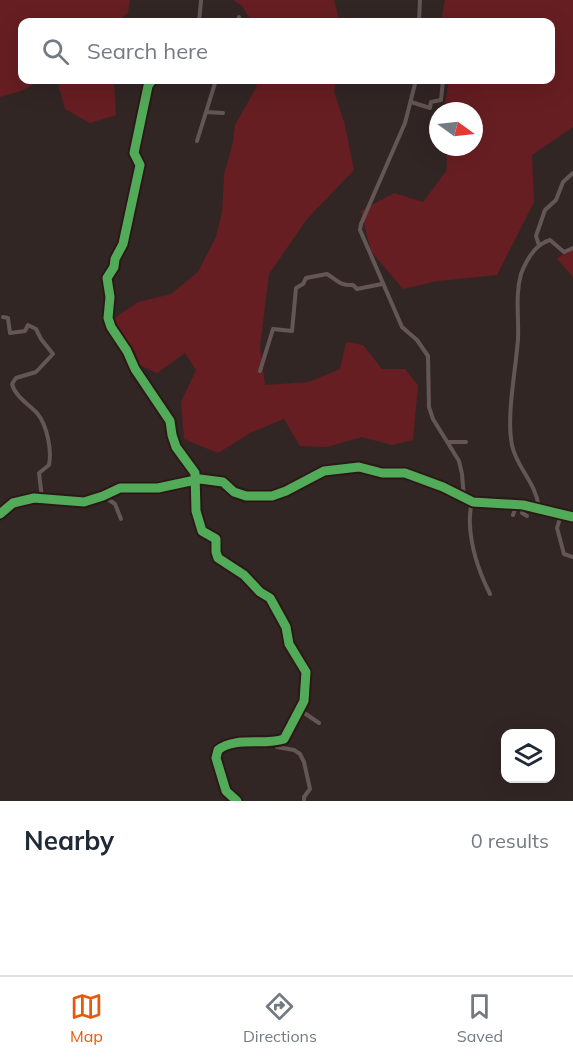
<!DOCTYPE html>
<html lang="en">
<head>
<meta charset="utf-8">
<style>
  :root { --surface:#fff; --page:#f2f2f3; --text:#1f2937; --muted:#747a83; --line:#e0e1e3; --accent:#ea580c }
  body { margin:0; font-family:Mulish,sans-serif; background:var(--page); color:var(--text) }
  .controls { position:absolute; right:18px; bottom:18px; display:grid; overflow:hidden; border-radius:12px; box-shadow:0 6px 24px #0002 }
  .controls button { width:54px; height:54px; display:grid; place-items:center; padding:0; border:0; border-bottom:2px solid var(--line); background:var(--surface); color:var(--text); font:30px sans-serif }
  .compass { position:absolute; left:429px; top:102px; width:54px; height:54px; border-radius:50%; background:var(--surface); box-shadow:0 6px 24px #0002; rotate:105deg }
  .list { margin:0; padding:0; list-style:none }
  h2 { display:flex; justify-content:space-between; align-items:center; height:78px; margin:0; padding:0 24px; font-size:26px }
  h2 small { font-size:20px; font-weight:400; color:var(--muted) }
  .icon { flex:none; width:33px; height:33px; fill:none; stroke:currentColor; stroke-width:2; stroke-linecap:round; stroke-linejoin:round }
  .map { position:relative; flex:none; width:573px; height:801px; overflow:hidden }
  .search { position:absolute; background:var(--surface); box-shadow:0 6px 24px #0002; left:18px; right:18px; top:18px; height:66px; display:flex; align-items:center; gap:15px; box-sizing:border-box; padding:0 21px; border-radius:12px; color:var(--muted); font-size:22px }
  .sheet { height:174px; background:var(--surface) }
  nav { display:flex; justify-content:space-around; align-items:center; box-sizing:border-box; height:84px; border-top:2px solid var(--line); background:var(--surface); font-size:16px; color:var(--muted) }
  nav a { display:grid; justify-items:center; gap:3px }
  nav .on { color:var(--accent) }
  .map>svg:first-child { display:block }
  .green { fill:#661e22 }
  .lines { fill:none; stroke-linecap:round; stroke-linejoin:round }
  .minor { stroke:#645655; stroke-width:4 }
  .cycleway-casing { stroke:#2c1817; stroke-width:13 }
  .cycleway { stroke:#51ab58; stroke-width:9 }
</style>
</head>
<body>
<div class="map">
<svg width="573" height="801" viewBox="0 0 573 801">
  <rect width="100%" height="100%" fill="#322625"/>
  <path class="green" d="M0,0h130l-2,13 -11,9h-95v58h20l-21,11 -21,6z
    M233,0h101l6,22h-88l-10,-16z
    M445,0h128v127l-41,28 2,47 -37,73 -59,6 -35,8 -32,-38 -10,-40 33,-18 29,9 24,-32 -1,-23h28v-36h-30l5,-31h101v-58h-106l-2,-6z
    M57,80h53l4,4 2,31 -26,8 -25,-14z
    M258,80h78l-2,11 11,34 9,45 -47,49 -38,55 -9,73 5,38 44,-3 31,-13 6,-27 17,3 19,24h23l13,16 -5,55 -21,5 -30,-8 -35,10 -27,-1 -16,-27 -32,13 -34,21 -34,-14 -3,-37 15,-32 -11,-17 -28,20 -27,-12 -18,-41 26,-18 33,-8 27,-22 18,-35 6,-25 2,-37 9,-33 2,-17 21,-37z
    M573,246v31l-16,-18z"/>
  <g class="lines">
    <path class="minor" d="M239,17l1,5
      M199,22l2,-21
      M419,22l1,-22
      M152,80l-4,6 -14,67 6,12 -17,79 -8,15 -1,8 -7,11 3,19 -2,21 3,9 16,24 8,18 35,52 2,14 4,12 19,26 1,38 6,20 14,8v13l2,6 26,17 16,17 10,6 16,29 3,17 17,28 -2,29 -20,38c-20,7 -49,-3 -66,11l-2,8 10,33 11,10
      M416,80l-11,43 -44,101 -1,6 42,97 15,13 11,16 1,51 4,12 26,42 3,13 2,24
      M411,102l19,6 1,-6 10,-2 2,-20
      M206,112l17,1
      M197,141l19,-61
      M539,245l-3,-9 9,-26 11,-10 7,-18 10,-9
      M3,317l5,1 2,15 15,-2 3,-6 8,4 5,10 12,15 -17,18 -20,6 -4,6c3,12 16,20 25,29 10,12 15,37 12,52l-10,8 3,25
      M260,371l13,-42 19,2 4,-43 7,-4 3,-6 21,-4c10,6 13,12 26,11l4,4 25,-5
      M449,442h17
      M103,496l12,8 6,15
      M471,502c0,8 -2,16 -1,23 1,23 10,49 20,69
      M523,505l-1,8 5,3
      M539,508c-3,-26 -23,-41 -27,-63 -6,-29 4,-76 6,-106 1,-22 -3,-44 3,-65 5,-13 14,-30 29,-34l14,12 9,-4
      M0,514l13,-11 21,-5 50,4 19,-6 17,-8h38l42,-9 23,3 11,10 12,4h26l14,-5 38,-20 35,-4 23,6h23l38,14 30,15 50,3 50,12
      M513,515l4,-11
      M561,515l-4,13 7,26 9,3
      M300,710l19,13
      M275,741l2,6 17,3 6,4 4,8 6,27 -6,8v4"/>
    <defs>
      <path id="cycleway" d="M152,80l-4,6 -14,67 6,12 -17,79 -8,15 -1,8 -7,11 3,19 -2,21 3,9 16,24 8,18 35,52 2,14 4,12 19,26 1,38 6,20 14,8v13l2,6 26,17 16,17 10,6 16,29 3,17 17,28 -2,29 -20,38c-20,7 -49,-3 -66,11l-2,8 10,33 11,10
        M0,514l13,-11 21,-5 50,4 19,-6 17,-8h38l42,-9 23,3 11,10 12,4h26l14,-5 38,-20 35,-4 23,6h23l38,14 30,15 50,3 50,12"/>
    </defs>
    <use href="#cycleway" class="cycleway-casing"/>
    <use href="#cycleway" class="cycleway"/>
  </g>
</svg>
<div class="controls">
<button><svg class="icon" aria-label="layers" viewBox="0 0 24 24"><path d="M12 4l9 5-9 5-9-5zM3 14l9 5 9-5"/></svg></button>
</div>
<svg class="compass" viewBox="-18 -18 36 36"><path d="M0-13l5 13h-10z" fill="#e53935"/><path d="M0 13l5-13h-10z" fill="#747a83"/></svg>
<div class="search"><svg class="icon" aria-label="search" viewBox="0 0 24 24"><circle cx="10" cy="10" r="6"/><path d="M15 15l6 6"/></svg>Search here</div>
</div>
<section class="sheet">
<h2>Nearby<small>0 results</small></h2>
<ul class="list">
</ul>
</section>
<nav>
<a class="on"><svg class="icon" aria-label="map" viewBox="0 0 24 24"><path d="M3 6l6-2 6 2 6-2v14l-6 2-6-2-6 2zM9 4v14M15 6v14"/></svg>Map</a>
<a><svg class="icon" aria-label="directions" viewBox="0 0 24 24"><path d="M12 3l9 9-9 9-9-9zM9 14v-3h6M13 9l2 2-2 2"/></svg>Directions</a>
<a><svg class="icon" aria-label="saved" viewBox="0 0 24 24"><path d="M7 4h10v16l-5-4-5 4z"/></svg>Saved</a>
</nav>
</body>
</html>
